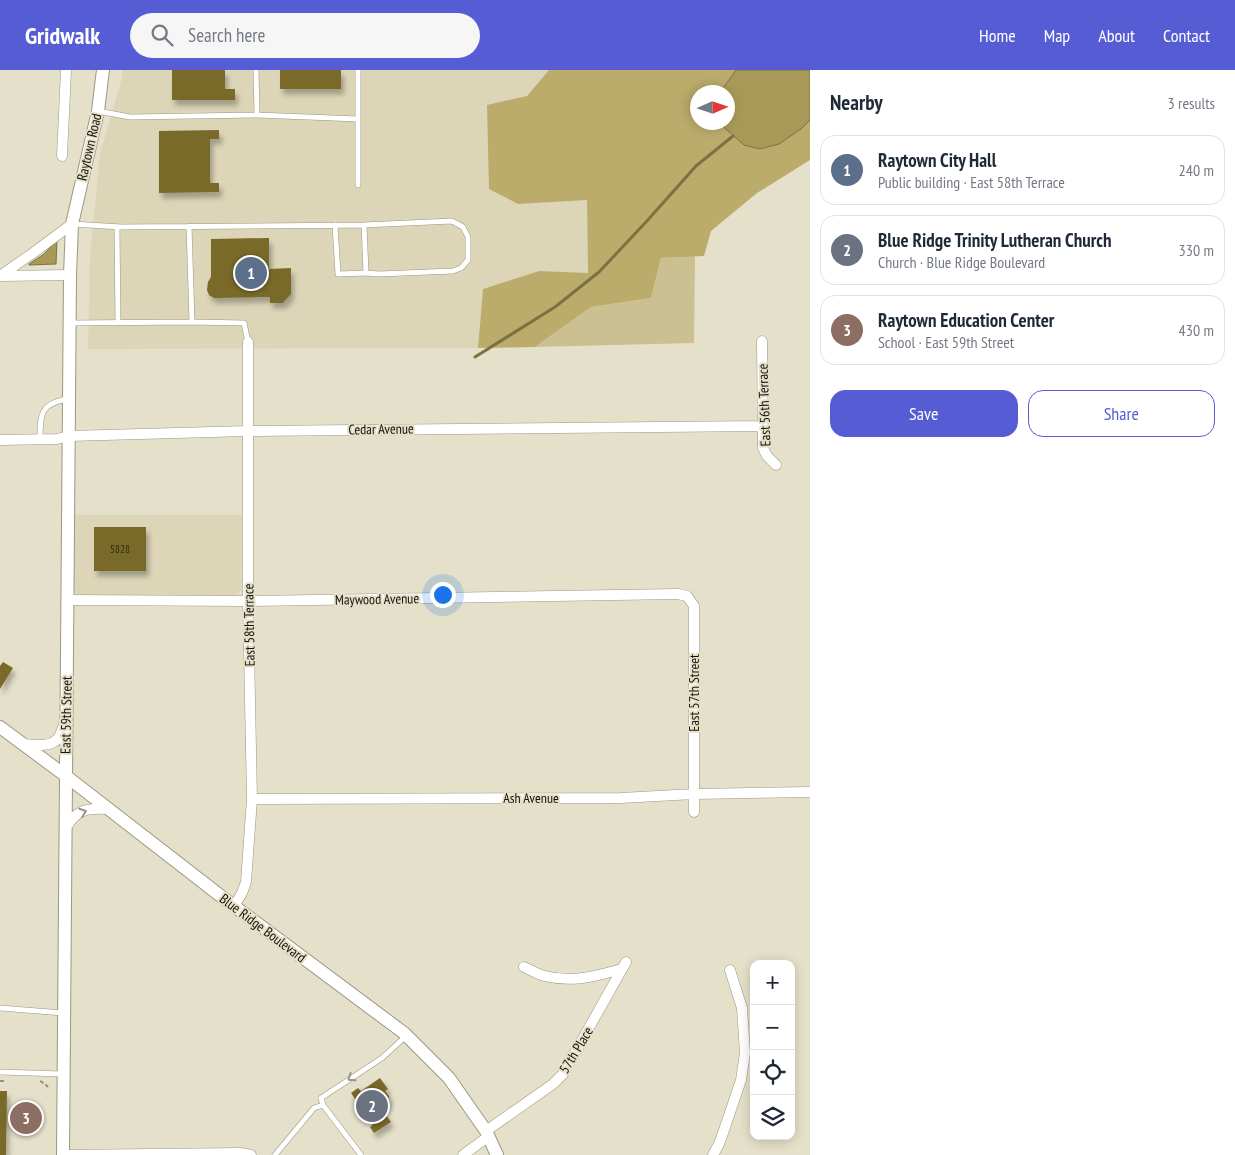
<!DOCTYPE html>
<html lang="en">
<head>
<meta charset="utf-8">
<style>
  :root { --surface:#fff; --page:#f6f6f7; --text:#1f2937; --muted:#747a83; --line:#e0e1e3; --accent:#565dd4 }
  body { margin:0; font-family:"PT Sans Narrow",sans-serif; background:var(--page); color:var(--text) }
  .controls { position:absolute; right:15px; bottom:15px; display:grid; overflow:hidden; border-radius:10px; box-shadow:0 2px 12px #0003 }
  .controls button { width:45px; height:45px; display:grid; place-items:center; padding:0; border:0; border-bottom:1px solid var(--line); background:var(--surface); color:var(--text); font:25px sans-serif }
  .compass { position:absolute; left:690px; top:15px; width:45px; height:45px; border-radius:50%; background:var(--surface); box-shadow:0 2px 12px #0003; rotate:87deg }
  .you { position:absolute; left:442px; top:524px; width:18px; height:18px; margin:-12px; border:4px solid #fff; border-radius:50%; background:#1a73e8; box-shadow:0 0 0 8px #1a73e833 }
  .badge { display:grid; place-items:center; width:32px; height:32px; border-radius:50%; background:var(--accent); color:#fff; font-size:16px; font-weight:700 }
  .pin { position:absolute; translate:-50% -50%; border:2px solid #fff; box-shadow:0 1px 5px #0006 }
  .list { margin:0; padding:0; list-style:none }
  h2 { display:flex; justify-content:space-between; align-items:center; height:65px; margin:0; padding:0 20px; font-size:21px }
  h2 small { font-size:16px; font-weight:400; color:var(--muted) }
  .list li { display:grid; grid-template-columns:32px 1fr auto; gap:15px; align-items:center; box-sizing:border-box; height:70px; margin:0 10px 10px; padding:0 10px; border:1px solid var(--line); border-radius:15px }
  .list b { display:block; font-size:19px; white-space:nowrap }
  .list p { margin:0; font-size:16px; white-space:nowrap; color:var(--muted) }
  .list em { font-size:16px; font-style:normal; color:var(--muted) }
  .actions { display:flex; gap:10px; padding:15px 20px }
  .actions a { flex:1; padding:11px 0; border:1px solid var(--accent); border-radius:15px; text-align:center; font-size:18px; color:var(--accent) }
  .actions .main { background:var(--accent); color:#fff }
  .icon { flex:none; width:28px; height:28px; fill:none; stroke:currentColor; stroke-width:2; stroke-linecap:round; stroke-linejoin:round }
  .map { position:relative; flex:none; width:810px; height:1085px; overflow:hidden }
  header { display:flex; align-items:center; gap:30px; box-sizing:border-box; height:70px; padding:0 25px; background:var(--accent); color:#fff }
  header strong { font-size:24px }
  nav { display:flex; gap:28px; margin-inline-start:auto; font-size:18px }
  .search { width:350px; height:45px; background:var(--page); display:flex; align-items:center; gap:12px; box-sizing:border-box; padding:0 18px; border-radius:28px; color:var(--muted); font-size:19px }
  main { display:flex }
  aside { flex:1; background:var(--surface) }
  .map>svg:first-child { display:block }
  .built { fill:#dcd5b7 }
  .green { fill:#ccc092 }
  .forest { fill:#bcac6c }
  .water { fill:#a99959; stroke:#7d7142 }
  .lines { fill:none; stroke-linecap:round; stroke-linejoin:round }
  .stream { stroke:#7d7142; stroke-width:3 }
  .building { fill:#7a6b2b; filter:url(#shadow) }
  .service-casing { stroke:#9c9782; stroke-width:6 }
  .minor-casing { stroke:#9c9782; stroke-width:11 }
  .tertiary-casing { stroke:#9c9782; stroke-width:14 }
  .path { stroke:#94907f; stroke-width:2; stroke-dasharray:4 2.5; stroke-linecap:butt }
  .service { stroke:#fff; stroke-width:5 }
  .minor { stroke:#fff; stroke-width:10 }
  .tertiary { stroke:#fff; stroke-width:12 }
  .oneway { stroke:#969591 }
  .labels { text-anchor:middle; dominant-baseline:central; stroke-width:4; stroke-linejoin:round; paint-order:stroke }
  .number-label { font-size:11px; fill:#2e2913 }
  .street-label { font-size:14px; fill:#15130b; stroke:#e5e0c9 }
</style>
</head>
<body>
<header>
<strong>Gridwalk</strong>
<div class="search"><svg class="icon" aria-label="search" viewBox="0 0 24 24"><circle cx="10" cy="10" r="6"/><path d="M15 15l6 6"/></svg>Search here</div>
<nav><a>Home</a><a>Map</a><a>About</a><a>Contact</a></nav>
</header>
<main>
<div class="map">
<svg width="810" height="1085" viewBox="0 0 810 1085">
  <defs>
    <filter id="shadow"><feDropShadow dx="3" dy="5.5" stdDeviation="2.5" flood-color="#0004"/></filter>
  </defs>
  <rect width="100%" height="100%" fill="#e5e0c9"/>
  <path class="built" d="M122,0h427l-22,26 -9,108 69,-4 1,74 -49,-3 -56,18 -5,59 -390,1 2,-94 10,-101 22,-76z
    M74,445h168l-1,75 -2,3 -5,2 -144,2 -10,-2 -4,-2 -3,-8z"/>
  <path class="green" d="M695,186l-1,87 -159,4 56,-40 60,-9 10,-40z"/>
  <path class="forest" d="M549,0h187l-16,22h-22v30l21,1 25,22 35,-1 22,-15 9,-9v40l-53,33 -46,38 -7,25 -43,2 -10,40 -60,9 -56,40 -57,1 5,-59 56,-18 49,2 -1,-73 -69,4 -29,-15 -2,-84 40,-9z"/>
  <path class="water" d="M736,0h74v50l-9,9 -22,15 -19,5 -16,-4 -25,-22 9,-1v-30h-8z
    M57,170l-1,24 -27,1v-1l15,-10z"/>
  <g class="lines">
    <path class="stream" d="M475,287l80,-50 44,-35 47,-50 50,-56 37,-30"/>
  </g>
  <path class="building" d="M172,0h53v19h10v11h-63z
    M280,0h61v19h-61z
    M219,60v9h-9v44h9v9l-60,1v-62z
    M269,168v31l22,-1v26l-8,9h-13v-6l-56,1 -5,-3 -2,-5 1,-8 3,-5v-38z
    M94,457h52v44h-52z
    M3,592l10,6 -13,21v-23z
    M380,1008l8,11 -3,2 4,5 -1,8 -7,4 10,14 -17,11 -4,-6 3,-2 -22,-32 7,-5 3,3z
    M0,1021h7l-1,64h-6z"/>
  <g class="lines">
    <defs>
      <path id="service" d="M256,0l1,45
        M98,41l32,6 127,-2 101,4
        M358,115v-115
        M72,154l49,3 243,-2 2,48 -28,1 -3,-49
        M364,155l88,-4 11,6 5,10v23l-7,8 -8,3 -74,3 -13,-1
        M189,156l3,96 52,1 4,19
        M117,157l1,96
        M70,253l122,-1
        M40,369c0,-25 1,-36 28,-40
        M0,938l63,5
        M0,1002l62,2
        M275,1085l39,-47 9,-3
        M361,1085l-38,-50 -2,-7 61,-40 24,-22"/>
      <path id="minor" d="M62,86l4,-86
        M0,206l33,-23 39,-29
        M1,206l69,-1
        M762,271l1,107 4,8 9,9
        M0,370l57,-1 12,-3 179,-5 514,-5
        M68,530l180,1 430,-7 9,2 7,10v206
        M23,674c11,1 29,4 36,-7 3,-5 4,-11 6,-16
        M252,729l369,-1 73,-4 116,-2
        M66,758c10,-19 22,-20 42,-19
        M234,836l8,-13 4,-11 6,-83 -4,-198v-259
        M524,897c7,3 14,8 21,9 27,7 51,0 77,-7
        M486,1061l67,-47 10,-10 63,-112
        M63,1085l177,-2 11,2
        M463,1085l26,-19
        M713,1085l6,-11 4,-11 18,-53 4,-27 -3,-45 -12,-38"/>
      <path id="tertiary" d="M0,657l66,49 156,121 182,136 45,45 37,53 11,24
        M63,1085l7,-880 2,-51 26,-113 5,-41"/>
    </defs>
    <use href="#service" class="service-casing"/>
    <use href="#minor" class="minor-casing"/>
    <use href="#tertiary" class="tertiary-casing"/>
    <path class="path" d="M0,1011h5
      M40,1011l5,3 3,3"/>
    <use href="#service" class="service"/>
    <use href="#minor" class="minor"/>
    <use href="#tertiary" class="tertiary"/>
  </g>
  <defs><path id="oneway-chevron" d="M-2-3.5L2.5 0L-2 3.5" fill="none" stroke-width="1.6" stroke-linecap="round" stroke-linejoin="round" transform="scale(1.25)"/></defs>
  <g class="oneway">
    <use href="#oneway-chevron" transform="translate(83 742) rotate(-20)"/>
    <use href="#oneway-chevron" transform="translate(351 1008) rotate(147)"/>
  </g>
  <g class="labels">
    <g class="number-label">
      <text x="120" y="479">5828</text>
    </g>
    <g class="street-label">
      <text transform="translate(89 77) rotate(-77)">Raytown Road</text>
      <text transform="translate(764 335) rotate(-92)">East 56th Terrace</text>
      <text transform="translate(381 359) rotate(-1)">Cedar Avenue</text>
      <text transform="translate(377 529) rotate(-1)">Maywood Avenue</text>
      <text transform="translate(249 555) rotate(-91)">East 58th Terrace</text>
      <text transform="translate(694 623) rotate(-90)">East 57th Street</text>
      <text transform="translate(66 645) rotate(-89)">East 59th Street</text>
      <text x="531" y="728">Ash Avenue</text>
      <text transform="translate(263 858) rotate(37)">Blue Ridge Boulevard</text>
      <text transform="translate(576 980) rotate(-59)">57th Place</text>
    </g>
  </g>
</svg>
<div class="controls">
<button>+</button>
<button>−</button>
<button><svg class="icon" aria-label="locate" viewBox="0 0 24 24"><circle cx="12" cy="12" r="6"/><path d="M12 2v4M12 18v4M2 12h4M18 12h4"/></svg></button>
<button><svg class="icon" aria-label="layers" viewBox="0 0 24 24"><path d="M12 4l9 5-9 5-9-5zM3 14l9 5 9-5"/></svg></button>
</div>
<svg class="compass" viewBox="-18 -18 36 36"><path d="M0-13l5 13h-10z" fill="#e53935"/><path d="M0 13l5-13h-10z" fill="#747a83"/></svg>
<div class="you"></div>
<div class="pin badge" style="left:251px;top:203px;background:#5c6f8a">1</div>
<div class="pin badge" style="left:372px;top:1036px;background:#6b7280">2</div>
<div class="pin badge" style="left:26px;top:1048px;background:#8d6e63">3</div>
</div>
<aside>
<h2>Nearby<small>3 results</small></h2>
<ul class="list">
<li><span class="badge" style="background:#5c6f8a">1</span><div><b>Raytown City Hall</b><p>Public building · East 58th Terrace</p></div><em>240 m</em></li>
<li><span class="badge" style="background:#6b7280">2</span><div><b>Blue Ridge Trinity Lutheran Church</b><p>Church · Blue Ridge Boulevard</p></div><em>330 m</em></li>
<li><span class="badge" style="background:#8d6e63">3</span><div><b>Raytown Education Center</b><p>School · East 59th Street</p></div><em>430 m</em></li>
</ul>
<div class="actions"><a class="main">Save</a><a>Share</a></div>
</aside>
</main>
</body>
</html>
